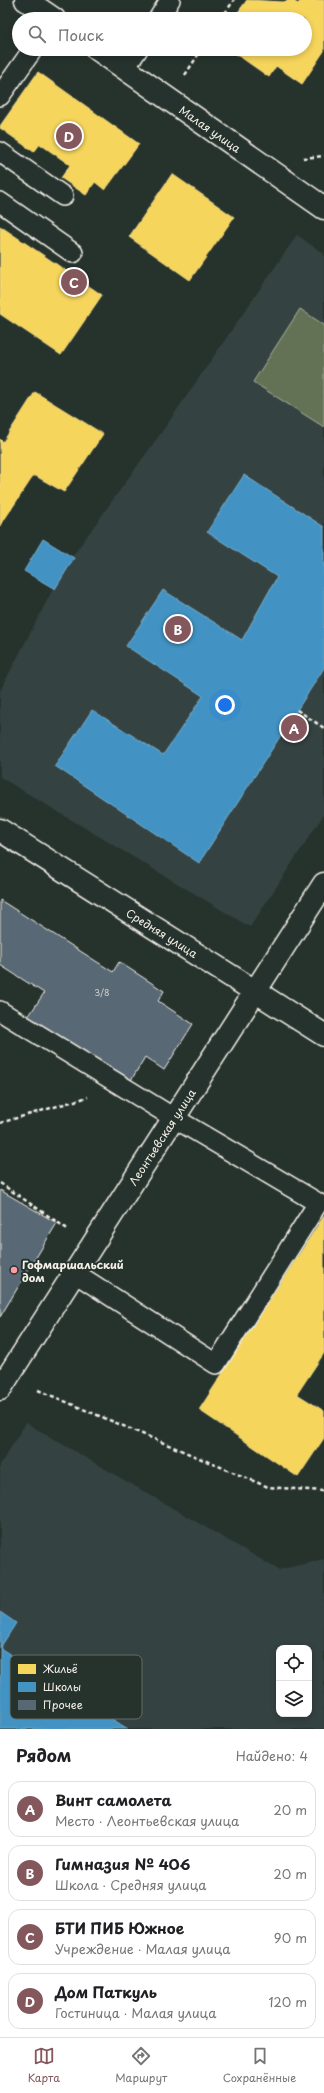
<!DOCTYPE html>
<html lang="ru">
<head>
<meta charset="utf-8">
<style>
  :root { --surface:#fff; --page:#f2f2f2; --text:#202124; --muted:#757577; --line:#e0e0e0; --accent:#84575d }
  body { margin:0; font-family:"Playpen Sans",sans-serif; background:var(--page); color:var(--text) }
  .controls { position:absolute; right:12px; bottom:12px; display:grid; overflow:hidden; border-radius:8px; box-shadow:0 2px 6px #0003 }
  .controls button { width:36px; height:36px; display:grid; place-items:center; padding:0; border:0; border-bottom:1px solid var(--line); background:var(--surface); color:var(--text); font:20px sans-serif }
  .you { position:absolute; left:225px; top:705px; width:14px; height:14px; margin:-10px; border:3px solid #fff; border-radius:50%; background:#1a73e8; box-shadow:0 0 0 6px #1a73e833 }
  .badge { display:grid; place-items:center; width:26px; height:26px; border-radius:50%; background:var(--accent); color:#fff; font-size:13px; font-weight:700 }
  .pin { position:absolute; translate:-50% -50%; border:2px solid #fff; box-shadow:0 1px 4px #0006 }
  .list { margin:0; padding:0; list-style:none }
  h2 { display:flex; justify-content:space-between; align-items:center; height:52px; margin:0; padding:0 16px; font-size:17px }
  h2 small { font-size:13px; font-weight:400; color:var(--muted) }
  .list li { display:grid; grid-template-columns:26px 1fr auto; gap:12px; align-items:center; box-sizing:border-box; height:56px; margin:0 8px 8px; padding:0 8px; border:1px solid var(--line); border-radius:12px }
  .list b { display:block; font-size:15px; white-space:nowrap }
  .list p { margin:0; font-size:13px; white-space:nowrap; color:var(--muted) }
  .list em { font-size:13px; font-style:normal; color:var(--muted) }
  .icon { flex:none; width:22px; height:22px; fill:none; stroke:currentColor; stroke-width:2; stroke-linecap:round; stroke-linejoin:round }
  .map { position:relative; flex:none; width:324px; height:1729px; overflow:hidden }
  .search { position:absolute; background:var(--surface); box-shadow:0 2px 6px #0003; left:12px; right:12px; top:12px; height:44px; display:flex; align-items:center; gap:10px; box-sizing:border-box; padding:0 14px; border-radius:22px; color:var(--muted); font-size:15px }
  .sheet { height:308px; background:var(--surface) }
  nav { display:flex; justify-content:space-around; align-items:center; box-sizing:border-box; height:56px; border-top:1px solid var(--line); background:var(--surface); font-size:11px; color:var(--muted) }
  nav a { display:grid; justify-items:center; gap:2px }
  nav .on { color:var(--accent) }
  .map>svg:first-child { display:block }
  .built { fill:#354342; fill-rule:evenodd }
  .green { fill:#637254; stroke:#acb29e }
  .homes { fill:#f6d55c; stroke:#f5dd86 }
  .schools { fill:#4393c3; stroke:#78afce }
  .building { fill:#586774; stroke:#f4f1e8 }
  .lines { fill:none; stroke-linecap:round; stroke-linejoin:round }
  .service-casing { stroke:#f4f1e8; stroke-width:22 }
  .minor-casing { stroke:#f4f1e8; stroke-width:25 }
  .secondary-casing { stroke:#f4f1e8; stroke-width:25 }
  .path { stroke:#f4f1e8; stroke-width:2.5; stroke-dasharray:4 3; stroke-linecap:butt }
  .service { stroke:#26332d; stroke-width:19 }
  .minor { stroke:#26332d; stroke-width:22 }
  .secondary { stroke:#26332d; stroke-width:22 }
  .poi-dot { fill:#ff9aa2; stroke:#26332d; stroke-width:1.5 }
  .labels { text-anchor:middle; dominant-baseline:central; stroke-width:4; stroke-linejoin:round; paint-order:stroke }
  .number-label { font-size:9px; fill:#cdcecb }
  .street-label { font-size:11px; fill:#f4f1e8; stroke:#26332d }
  .poi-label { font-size:11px; font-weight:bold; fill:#f4f1e8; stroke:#26332d; text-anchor:start }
  .key { fill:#26332d; stroke:#646c65; stroke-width:1 }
  .key-label { font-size:11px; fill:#f4f1e8 }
</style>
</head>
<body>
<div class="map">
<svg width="324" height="1729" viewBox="0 0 324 1729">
  <rect width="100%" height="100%" fill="#26332d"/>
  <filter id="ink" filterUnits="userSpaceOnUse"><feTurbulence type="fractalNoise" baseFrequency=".025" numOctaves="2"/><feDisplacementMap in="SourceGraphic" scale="8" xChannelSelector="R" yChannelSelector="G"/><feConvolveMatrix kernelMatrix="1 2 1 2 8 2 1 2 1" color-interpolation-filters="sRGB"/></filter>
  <g filter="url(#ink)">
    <path class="built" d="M297,235l27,19v560l-74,113 -250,-150v-86l64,-123 102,-142z
      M26,1423l253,147 45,-11v170h-324v-264zM279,1648h30v66h-30z"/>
    <path class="green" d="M300,309l24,16v102l-71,-45z"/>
    <path class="homes" d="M247,0l36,2 9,-2 6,4 3,-4h23v51l-22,33 -26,-18 -7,11 -37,-26 2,-2h71v-30h-72z
      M38,72l101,72 -34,46 -10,-8 -9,13 -25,-17 9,-13 -30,-21 -6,8 -34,-24v-2z
      M172,174l62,43 -44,63 -61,-43z
      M0,226l102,69 -41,60 -61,-41z
      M35,392l68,42 -39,58 -30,-17 -34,51v-87l3,3z
      M324,1216v137l-27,41 27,17v27l-26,39 -99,-67z"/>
    <path class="schools" d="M244,475l80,52v141l-125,195 -144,-97 37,-56 71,45 40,-59 -77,-50 37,-56 79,50 35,-63 -70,-45z
      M43,539l31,19 -19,31 -31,-18z
      M0,1612l16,11 -16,25 128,81h-128z"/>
    <path class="building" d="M0,900l113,72 6,-10 45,29 -6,10 35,23 -29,46 -19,-13 -15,25 -102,-65 16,-24 -44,-28z
      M0,1190l57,33 -57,94z"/>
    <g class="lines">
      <defs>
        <path id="service" d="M158,19l12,-19
          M125,68l13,-19
          M0,96l33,-47
          M0,152l63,44
          M0,202l73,51
          M0,1011l174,107 144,85 -102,161 -141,-91"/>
        <path id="minor" d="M26,0l28,19
          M97,49l227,159
          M0,1389l324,-505"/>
        <path id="secondary" d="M0,830l324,205"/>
      </defs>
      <use href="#service" class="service-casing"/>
      <use href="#minor" class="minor-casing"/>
      <use href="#secondary" class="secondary-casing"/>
      <path class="path" d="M221,19l13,-19
        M185,75l17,-26
        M303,158l21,-2
        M297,710l27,18
        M0,1123l88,-26
        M0,1183l69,47
        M38,1390l230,97 56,4"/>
      <use href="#service" class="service"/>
      <use href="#minor" class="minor"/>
      <use href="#secondary" class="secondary"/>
    </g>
  </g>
  <circle class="poi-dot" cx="14" cy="1270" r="4"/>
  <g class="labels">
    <g class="number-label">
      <text x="102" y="992">3/8</text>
    </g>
    <g class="street-label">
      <text transform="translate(210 129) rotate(35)">Малая улица</text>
      <text transform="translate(162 933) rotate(32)">Средняя улица</text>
      <text transform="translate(162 1137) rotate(-57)">Леонтьевская улица</text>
    </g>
    <g class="poi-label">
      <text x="22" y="1264">Гофмаршальский<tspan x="22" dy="13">дом</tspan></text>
    </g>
  </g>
  <rect x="10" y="1655" width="132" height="64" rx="6" class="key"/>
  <rect x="18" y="1664" width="18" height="10" fill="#f6d55c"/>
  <rect x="18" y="1682" width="18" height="10" fill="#4393c3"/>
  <rect x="18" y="1700" width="18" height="10" fill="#586774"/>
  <g class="key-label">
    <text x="43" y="1673">Жильё</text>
    <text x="43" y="1691">Школы</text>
    <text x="43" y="1709">Прочее</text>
  </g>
</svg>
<div class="controls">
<button><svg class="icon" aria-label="locate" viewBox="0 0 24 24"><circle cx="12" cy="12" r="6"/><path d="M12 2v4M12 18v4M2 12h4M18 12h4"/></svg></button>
<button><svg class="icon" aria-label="layers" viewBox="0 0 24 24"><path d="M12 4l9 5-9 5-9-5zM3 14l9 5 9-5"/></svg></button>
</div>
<div class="you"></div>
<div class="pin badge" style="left:294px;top:728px">A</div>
<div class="pin badge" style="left:178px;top:629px">B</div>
<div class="pin badge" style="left:74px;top:282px">C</div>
<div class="pin badge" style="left:69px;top:136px">D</div>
<div class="search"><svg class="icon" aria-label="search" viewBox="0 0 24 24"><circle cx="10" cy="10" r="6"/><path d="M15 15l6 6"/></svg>Поиск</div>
</div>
<section class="sheet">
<h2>Рядом<small>Найдено: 4</small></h2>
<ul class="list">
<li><span class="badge">A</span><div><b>Винт самолета</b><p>Место · Леонтьевская улица</p></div><em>20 m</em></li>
<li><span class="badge">B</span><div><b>Гимназия № 406</b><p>Школа · Средняя улица</p></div><em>20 m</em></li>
<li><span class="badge">C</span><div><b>БТИ ПИБ Южное</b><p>Учреждение · Малая улица</p></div><em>90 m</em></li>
<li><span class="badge">D</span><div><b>Дом Паткуль</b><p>Гостиница · Малая улица</p></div><em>120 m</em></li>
</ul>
</section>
<nav>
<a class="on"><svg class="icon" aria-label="map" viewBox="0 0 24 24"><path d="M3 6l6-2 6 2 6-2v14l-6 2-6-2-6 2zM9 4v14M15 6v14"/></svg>Карта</a>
<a><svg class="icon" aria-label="directions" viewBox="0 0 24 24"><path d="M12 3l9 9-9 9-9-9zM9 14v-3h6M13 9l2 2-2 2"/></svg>Маршрут</a>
<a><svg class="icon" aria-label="saved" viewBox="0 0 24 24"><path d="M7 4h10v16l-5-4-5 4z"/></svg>Сохранённые</a>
</nav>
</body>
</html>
